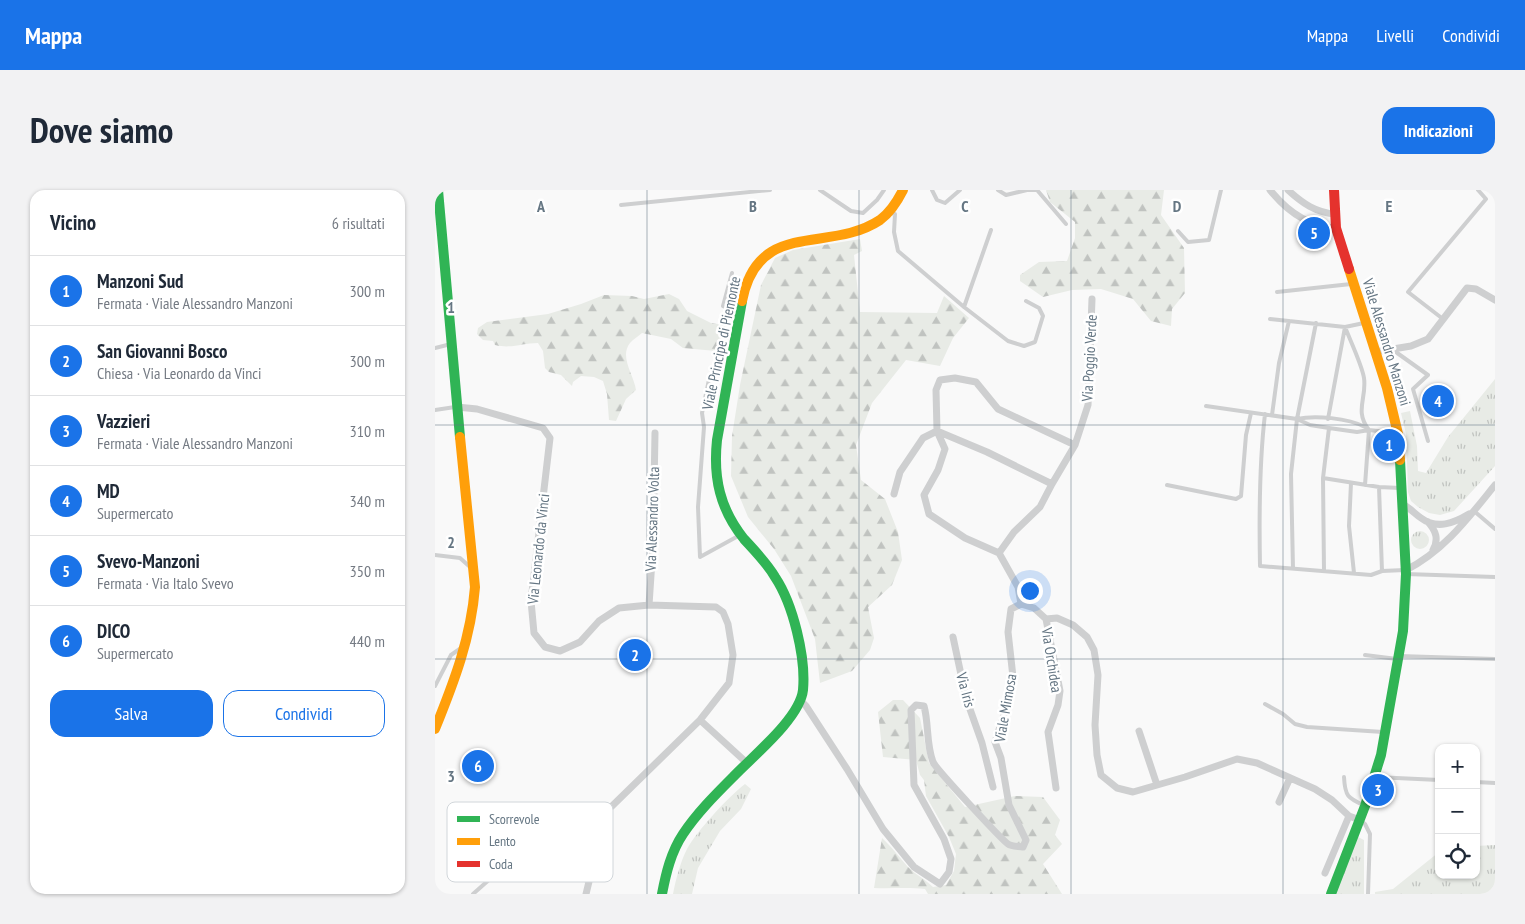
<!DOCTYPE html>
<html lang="it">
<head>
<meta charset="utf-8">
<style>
  :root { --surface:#fff; --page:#f2f2f3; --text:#1f2937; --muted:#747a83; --line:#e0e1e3; --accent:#1a73e8 }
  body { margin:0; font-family:"PT Sans Narrow",sans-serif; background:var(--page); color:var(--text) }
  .controls { position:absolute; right:15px; bottom:15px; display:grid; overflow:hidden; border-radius:10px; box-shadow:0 1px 4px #0004 }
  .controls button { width:45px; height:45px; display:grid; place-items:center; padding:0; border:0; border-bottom:1px solid var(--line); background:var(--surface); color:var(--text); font:25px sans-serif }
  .you { position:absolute; left:594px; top:400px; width:18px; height:18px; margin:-12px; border:4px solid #fff; border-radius:50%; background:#1a73e8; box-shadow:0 0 0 8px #1a73e833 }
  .badge { display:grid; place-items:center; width:32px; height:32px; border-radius:50%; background:var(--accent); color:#fff; font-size:16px; font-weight:700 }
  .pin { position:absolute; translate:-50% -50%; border:2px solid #fff; box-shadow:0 1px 5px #0006 }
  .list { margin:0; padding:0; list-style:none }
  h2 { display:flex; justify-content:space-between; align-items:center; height:65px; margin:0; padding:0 20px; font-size:21px }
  h2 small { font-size:16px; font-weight:400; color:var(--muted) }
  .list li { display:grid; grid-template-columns:32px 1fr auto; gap:15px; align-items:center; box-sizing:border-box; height:70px; padding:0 20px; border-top:1px solid var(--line) }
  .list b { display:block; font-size:19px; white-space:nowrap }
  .list p { margin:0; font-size:16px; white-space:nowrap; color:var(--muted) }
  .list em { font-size:16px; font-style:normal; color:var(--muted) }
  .actions { display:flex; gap:10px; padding:15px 20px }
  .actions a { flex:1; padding:11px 0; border:1px solid var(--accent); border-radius:15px; text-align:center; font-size:18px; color:var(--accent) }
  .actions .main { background:var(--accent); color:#fff }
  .icon { flex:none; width:28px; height:28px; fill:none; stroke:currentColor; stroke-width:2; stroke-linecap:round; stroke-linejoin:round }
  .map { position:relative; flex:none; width:1060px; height:704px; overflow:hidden; border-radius:15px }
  header { display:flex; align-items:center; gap:30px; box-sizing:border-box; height:70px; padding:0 25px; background:var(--accent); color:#fff }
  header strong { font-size:24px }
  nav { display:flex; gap:28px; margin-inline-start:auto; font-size:18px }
  .intro { display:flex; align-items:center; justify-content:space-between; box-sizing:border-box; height:120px; padding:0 30px }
  h1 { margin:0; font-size:35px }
  .button { padding:12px 22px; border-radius:15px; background:var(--accent); color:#fff; font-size:18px; font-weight:700 }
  main { display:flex; gap:30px; padding:0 30px }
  aside { flex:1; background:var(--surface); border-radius:15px; box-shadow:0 1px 4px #0004 }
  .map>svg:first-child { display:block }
  .grass { fill:url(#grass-tufts) }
  .forest { fill:url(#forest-firs) }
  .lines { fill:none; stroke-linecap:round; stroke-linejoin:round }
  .lane { stroke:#cecfd0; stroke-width:4 }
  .street { stroke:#cecfd0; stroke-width:7 }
  .fast { stroke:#30b455; stroke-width:10 }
  .slow { stroke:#ff9f0a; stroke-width:10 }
  .jam { stroke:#e5322d; stroke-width:10 }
  .grid { fill:none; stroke:#657683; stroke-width:1; stroke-opacity:0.55 }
  .labels { text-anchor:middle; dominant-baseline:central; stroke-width:5; stroke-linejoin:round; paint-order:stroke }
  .street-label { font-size:15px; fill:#657683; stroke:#fff }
  .key { fill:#fff; stroke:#d1d6da; stroke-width:1 }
  .key-label { font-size:14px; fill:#657683 }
  .grid-label { font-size:16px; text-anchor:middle; font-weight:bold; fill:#657683; stroke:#fff; stroke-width:5; stroke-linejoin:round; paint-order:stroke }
</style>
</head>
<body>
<header>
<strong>Mappa</strong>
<nav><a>Mappa</a><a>Livelli</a><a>Condividi</a></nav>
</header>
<div class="intro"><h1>Dove siamo</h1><a class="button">Indicazioni</a></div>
<main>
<aside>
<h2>Vicino<small>6 risultati</small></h2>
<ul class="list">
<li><span class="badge">1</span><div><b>Manzoni Sud</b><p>Fermata · Viale Alessandro Manzoni</p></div><em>300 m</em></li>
<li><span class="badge">2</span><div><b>San Giovanni Bosco</b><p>Chiesa · Via Leonardo da Vinci</p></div><em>300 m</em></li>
<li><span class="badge">3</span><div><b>Vazzieri</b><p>Fermata · Viale Alessandro Manzoni</p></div><em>310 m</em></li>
<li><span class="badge">4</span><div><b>MD</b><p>Supermercato</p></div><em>340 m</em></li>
<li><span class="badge">5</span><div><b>Svevo-Manzoni</b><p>Fermata · Via Italo Svevo</p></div><em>350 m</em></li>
<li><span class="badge">6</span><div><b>DICO</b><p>Supermercato</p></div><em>440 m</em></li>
</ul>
<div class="actions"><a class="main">Salva</a><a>Condividi</a></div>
</aside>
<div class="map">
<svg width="1060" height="704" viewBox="0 0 1060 704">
  <defs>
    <pattern id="grass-tufts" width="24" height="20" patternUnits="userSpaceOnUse" patternTransform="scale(1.25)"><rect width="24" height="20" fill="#e8ebe6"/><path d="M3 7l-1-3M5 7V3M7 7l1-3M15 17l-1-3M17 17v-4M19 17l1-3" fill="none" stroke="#c0c3c0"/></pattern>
    <pattern id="forest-firs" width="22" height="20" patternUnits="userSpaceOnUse" patternTransform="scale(1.25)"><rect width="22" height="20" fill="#e8ebe6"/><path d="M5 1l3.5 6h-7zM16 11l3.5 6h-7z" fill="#c0c3c0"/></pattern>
  </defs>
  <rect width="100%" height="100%" fill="#f9f9f9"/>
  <path class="grass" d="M1060,189v87l-41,45 -14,4 -11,-2 -11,-6 -7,-6 -3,-9 -2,-58 -5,-21 9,-2 7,35 1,25 8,2 22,-36z
    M976 350a9 9 0 1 1 18 0a9 9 0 1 1-18 0Z
    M310,594l6,5 -10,20 -21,22 -22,37 -6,26h-19c3,-15 7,-31 14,-45 10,-18 42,-53 58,-65z
    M923,647l6,3v54h-29z
    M1060,655v49h-120v-2l18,-3 46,-37v23h37v-29z"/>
  <path class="forest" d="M611,0h118l-3,25 23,33 1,45 -13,16 -1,17 -20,-5 -18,-22 -32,-10 -29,1 -29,7 -23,-16v-6l19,-13 28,-1 8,-23v-16l-25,-20z
    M425,49l2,12 -8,4 6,57 77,1 7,-17 25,22 -16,20 -13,28 -34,-6 -34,43 -16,42 5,35 24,19 13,33 4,28 -10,25 -24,22 6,31 -4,12 -18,21 -32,12 -5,-44 -24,-63 -17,-27 -26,-32 -17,-41 1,-40 8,-51 21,-100 14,-27 18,-8z
    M234,104l10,5 8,12 24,12 12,2 5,3 -1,7 -11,16 -33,-3 -12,-9 -29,-6c-3,3 -9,6 -12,10 -11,14 4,32 6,47l-10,9 -10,22 -7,-1 -2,-26 -4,-13 -9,-4 -13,-1 -8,6 -1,4 -11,-11 -12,-3 -4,-4 -2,-17 -5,-8c-16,0 -26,6 -43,2l-2,-4 -10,-1 -6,-6 1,-6 9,-6 61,-8 33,-10 23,-9 28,1 12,3z
    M458,510h10l17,18 9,45 36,44 50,-11 28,1 17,23 -5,15 7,9 -19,20 19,30h-134l-3,-5c-18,-2 -34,0 -51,-1l8,-50c10,9 17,19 26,29 8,8 17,12 25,20l13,-2 8,-14 2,-17 -7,-17 -23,-41 -2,-16 -4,-5 -4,-15 -33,-3 -5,-45z"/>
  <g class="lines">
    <path class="lane" d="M385,0l31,21 12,2 14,-13 7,-10
      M497,0l5,10 8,3 15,-13
      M563,0l8,5 21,-5h10l29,34
      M186,15l149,-15
      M455,23l5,1 -1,18 4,19 66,56 44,34 16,5 11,-4 8,-26 -4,-8 -13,-7
      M743,41l10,11 21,-2 12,-50
      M297,83l-9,33 15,5
      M842,102l74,-8
      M529,117l27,-77
      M835,129l75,8c5,13 17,38 19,51 3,20 -10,33 5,52l-4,55
      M1008,129l-35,-27 78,-93 -8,-9
      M0,158l16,-4
      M958,160l35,25 -15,14 15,52
      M275,185l-8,38 2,14 -6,80 2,50 40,-22
      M771,216l91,13
      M0,220l20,-3
      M830,224c-6,51 -6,101 -5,152l111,9 11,-4 23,-1
      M837,225l7,-52 10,-42
      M893,229l17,-92 19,-4
      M930,237c-17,-9 -50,-12 -68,-8l13,6 19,3 28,4 12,-2 27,3
      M888,288l56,9 21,1
      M916,293l-2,43 5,47
      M732,295l69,14 5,-3 5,-61 5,-22
      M944,297l3,84
      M1039,321l21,18
      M0,365l25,3 10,9
      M858,379l-2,-95 6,-55 19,-96
      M889,381l-1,-93 6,-50
      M971,384l89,3
      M930,465l32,4
      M964,466l96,3
      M0,496l16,-31 13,-9
      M830,514l18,10 12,10 12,3 76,5
      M909,587c1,20 4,21 21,29
      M940,587l64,3
      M1041,592l19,1
      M925,630l5,4 5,10 -2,60
      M38,704l26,-23 22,-4 68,14"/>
    <path class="street" d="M835,0c17,21 38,37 66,38
      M853,0c14,13 28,23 48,24
      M940,162l36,-6 17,-7 39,-51 9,1 19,11
      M22,217l20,2 66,19 7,10 -19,163 3,32 11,14 15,4 20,-9 19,-21 20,-13 30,-3 67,2 7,5 5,12 5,31 -4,28 -29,37 -91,89 -8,23 -15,62
      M617,294l-65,-32 -50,-21 -1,-41 4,-10 15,-2 21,4 22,27 77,36
      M459,304l6,-22 23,-34 14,-7 8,18 -7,21 -14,25 5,19 36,24 34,15
      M967,314c8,4 12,9 19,14 16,12 33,5 48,-4
      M993,332c8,9 11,17 5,28
      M971,380c38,-19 63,-53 89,-85
      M586,414l-3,-17 -19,-34 15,-21 26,-25 12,-23 23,-39 13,-40 4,-106
      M214,415l4,-60 2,-112
      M611,429l14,72 -2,14 -10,27 8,56
      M518,447l13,61 16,45 11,44
      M366,511l5,5 41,63 36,60 31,38 26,17 9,-12 2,-13 -7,-20 -30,-54 -3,-75 5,-5 8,1c5,18 2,38 9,56 3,7 68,77 75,82 4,3 11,2 15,3l3,-7 -17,-35 -8,-47 -6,-16 13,-40 5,-25 -5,-45 3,-23 10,-5 13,4 12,11 11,-1 16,7 14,12 7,13 4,25 -3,50 2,30 4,20 16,13 16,4 52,-15 52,-18 20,4 58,26 17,11 17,16 11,4
      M265,530l47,43
      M704,541l18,54
      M844,612l11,-24
      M890,683l24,-57"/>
    <path class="fast" d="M3,0l22,247
      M227,704c4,-21 9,-42 21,-60 14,-21 32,-39 50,-57 20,-21 67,-59 70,-87 3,-33 -10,-86 -28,-113 -8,-14 -20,-26 -31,-38 -24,-30 -31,-61 -27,-99l25,-139
      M896,704l34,-88 16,-51 22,-124 3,-57 -6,-114"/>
    <path class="slow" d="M914,79l38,119 11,46 2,26
      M307,111c16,-83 87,-47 138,-81 11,-8 17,-18 23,-30
      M0,539c19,-47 36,-91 40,-142l-15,-150"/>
    <path class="jam" d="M899,0l2,38 13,41"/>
  </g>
  <path class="grid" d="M212,0v704M424,0v704M636,0v704M848,0v704M0,235h1060M0,469h1060"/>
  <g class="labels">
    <g class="street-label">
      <text transform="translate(952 152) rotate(73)">Viale Alessandro Manzoni</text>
      <text transform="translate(286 153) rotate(-78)">Viale Principe di Piemonte</text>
      <text transform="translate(654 168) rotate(-87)">Via Poggio Verde</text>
      <text transform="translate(217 329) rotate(-88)">Via Alessandro Volta</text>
      <text transform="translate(103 359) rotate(-84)">Via Leonardo da Vinci</text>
      <text transform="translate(617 470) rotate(81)">Via Orchidea</text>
      <text transform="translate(531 500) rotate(75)">Via Iris</text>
      <text transform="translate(570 518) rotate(-80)">Viale Mimosa</text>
    </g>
  </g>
  <rect x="12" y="612" width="166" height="80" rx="8" class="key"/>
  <rect x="22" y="626" width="23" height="6" fill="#30b455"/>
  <rect x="22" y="648" width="23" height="7" fill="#ff9f0a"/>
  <rect x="22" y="671" width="23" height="6" fill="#e5322d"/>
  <g class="key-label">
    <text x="54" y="634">Scorrevole</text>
    <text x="54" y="656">Lento</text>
    <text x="54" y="679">Coda</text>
  </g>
  <g class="grid-label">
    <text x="106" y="22">A</text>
    <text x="318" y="22">B</text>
    <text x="530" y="22">C</text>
    <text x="742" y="22">D</text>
    <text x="954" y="22">E</text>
    <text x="16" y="123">1</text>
    <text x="16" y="358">2</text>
    <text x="16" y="592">3</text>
  </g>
</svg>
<div class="controls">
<button>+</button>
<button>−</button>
<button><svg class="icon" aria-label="locate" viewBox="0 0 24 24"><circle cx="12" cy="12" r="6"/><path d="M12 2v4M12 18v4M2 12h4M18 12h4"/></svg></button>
</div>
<div class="you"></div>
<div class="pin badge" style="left:954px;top:255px">1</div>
<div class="pin badge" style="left:200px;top:465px">2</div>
<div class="pin badge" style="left:943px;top:600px">3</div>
<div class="pin badge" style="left:1003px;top:211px">4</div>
<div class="pin badge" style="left:879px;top:43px">5</div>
<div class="pin badge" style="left:43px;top:576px">6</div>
</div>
</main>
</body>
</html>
